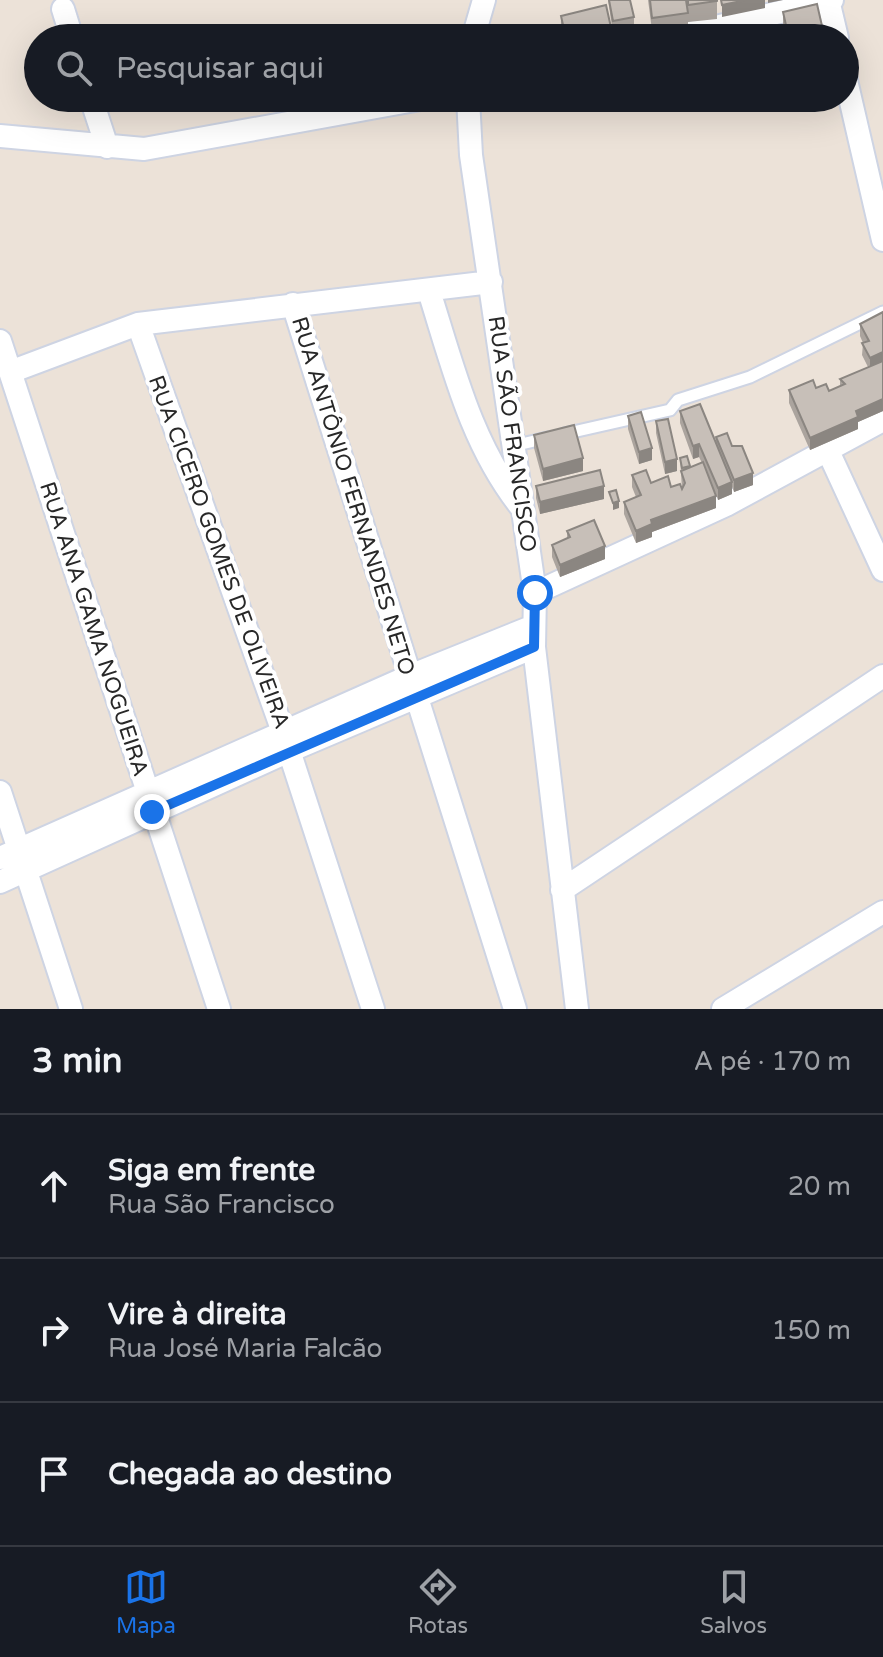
<!DOCTYPE html>
<html lang="pt">
<head>
<meta charset="utf-8">
<style>
  :root { --surface:#171b24; --page:#242831; --text:#f1f3f6; --muted:#9ea1a6; --line:#363941; --accent:#1a73e8 }
  body { margin:0; font-family:"Varela Round",sans-serif; background:var(--page); color:var(--text) }
  .stop { position:absolute; width:24px; height:24px; margin:-18px; border:6px solid #1a73e8; border-radius:50%; background:#fff }
  .stop.end { background:#1a73e8; border-color:#fff; box-shadow:0 2px 8px #0008 }
  .list { margin:0; padding:0; list-style:none }
  h2 { display:flex; justify-content:space-between; align-items:center; height:104px; margin:0; padding:0 32px; font-size:34px }
  h2 small { font-size:26px; font-weight:400; color:var(--muted) }
  .list li { display:grid; grid-template-columns:52px 1fr auto; gap:24px; align-items:center; box-sizing:border-box; height:144px; padding:0 32px; border-top:2px solid var(--line) }
  .list b { display:block; font-size:30px; white-space:nowrap }
  .list p { margin:0; font-size:26px; white-space:nowrap; color:var(--muted) }
  .list em { font-size:26px; font-style:normal; color:var(--muted) }
  .icon { flex:none; width:44px; height:44px; fill:none; stroke:currentColor; stroke-width:2; stroke-linecap:round; stroke-linejoin:round }
  .map { position:relative; flex:none; width:883px; height:1009px; overflow:hidden }
  .search { position:absolute; background:var(--surface); box-shadow:0 8px 32px #0002; left:24px; right:24px; top:24px; height:88px; display:flex; align-items:center; gap:20px; box-sizing:border-box; padding:0 28px; border-radius:44px; color:var(--muted); font-size:30px }
  .sheet { height:536px; background:var(--surface) }
  nav { display:flex; justify-content:space-around; align-items:center; box-sizing:border-box; height:112px; border-top:2px solid var(--line); background:var(--surface); font-size:22px; color:var(--muted) }
  nav a { display:grid; justify-items:center; gap:4px }
  nav .on { color:var(--accent) }
  .map>svg:first-child { display:block }
  .lines { fill:none; stroke-linecap:round; stroke-linejoin:round }
  .service-casing { stroke:#ced4e3; stroke-width:15 }
  .minor-casing { stroke:#ced4e3; stroke-width:26 }
  .service { stroke:#fff; stroke-width:11 }
  .minor { stroke:#fff; stroke-width:22 }
  .wall { fill:#aba49e }
  .shaded-wall { fill:#8b8681 }
  .building { fill:#c7bfb8; stroke:#8b8681; stroke-width:2 }
  .route { stroke:#1a73e8; stroke-width:10 }
  .labels { text-anchor:middle; dominant-baseline:central; stroke-width:8; stroke-linejoin:round; paint-order:stroke }
  .street-label { font-size:22px; fill:#282828; stroke:#fff }
</style>
</head>
<body>
<div class="map">
<svg width="883" height="1009" viewBox="0 0 883 1009">
  <rect width="100%" height="100%" fill="#ece2d8"/>
  <g class="lines">
    <defs>
      <path id="service" d="M564,434l106,-24 8,-10 72,-23 133,-65
        M513,446l34,-8"/>
      <path id="minor" d="M828,0l9,38
        M63,9l9,29
        M473,38l11,-38
        M668,38l164,-38
        M845,76l38,164
        M91,98l16,49
        M468,98l3,57 64,438 -1,54 43,362
        M0,136l144,13 282,-51
        M429,291c24,76 42,153 92,216
        M293,304l222,705
        M138,324l145,408 90,277
        M0,341l219,668
        M10,372l128,-48 353,-42
        M828,451l55,119
        M535,593l191,-88 157,-85
        M0,792l71,217
        M0,858l410,-182 124,-50
        M0,882l289,-131 245,-104
        M562,890l321,-214
        M723,1009l160,-97"/>
    </defs>
    <use href="#service" class="service-casing"/>
    <use href="#minor" class="minor-casing"/>
    <use href="#service" class="service"/>
    <use href="#minor" class="minor"/>
  </g>
  <path class="wall" d="M608,0h22l4,17v12l-21,4z
    M648,0h69v19l-29,3v4l-36,4z
    M783,12l39,26h-36l-3,-14z
    M561,16l51,22h-49l-2,-10z
    M883,312v99l-25,11v7l-48,21 -21,-47v-13l27,-2 13,3 11,-5v-7l28,-12 -6,-12 1,-12 -3,-7v-12z
    M680,411l36,32v-6l16,9 21,39 -19,7 -2,-5v7l-14,6 -3,-8 1,16 -64,24v5l-16,6 -12,-29v-12l12,-5 -4,-10v-12l19,8 31,6 -2,-31 10,9 12,-4 -3,-6 -6,2 -13,-36z
    M628,416l24,44 -13,4 -11,-35z
    M656,421l21,50 -12,3 -9,-41z
    M534,435l49,36 -40,10 -9,-33z
    M536,486l68,13 -64,15 -4,-16z
    M567,531l38,28 -45,18 -8,-20v-12l15,-6z"/>
  <path class="shaded-wall" d="M746,0h19v8l-43,9v-12z
    M768,0h15l-15,3z
    M822,26v12h-34v-4z
    M612,32v6h-28z
    M883,352v12l-13,7v-13z
    M883,399v12l-25,11v7l-48,21v-12l46,-27z
    M699,444v13l-6,2v-13z
    M652,448v12l-13,4v-12z
    M583,458v13l-40,10v-12z
    M677,459v12l-12,3v-12z
    M753,473v12l-19,7v-12z
    M732,482v12l-14,6v-12z
    M604,486v13l-64,15v-12z
    M716,496v12l-64,24v5l-16,6v-12l15,-11z
    M619,501v7l-6,2v-7z
    M605,546v13l-45,18v-12z"/>
  <path class="building" d="M609,0h21l4,17 -21,4z
    M650,0h36l2,13 -36,5z
    M688,0h29v1l-29,4z
    M721,0h25l-24,5z
    M817,4l5,22 -34,8 -5,-22z
    M606,5l6,27 -28,6h-18l-5,-22z
    M554,27l2,11h-11l-1,-9z
    M528,28l2,10h-34v-6z
    M883,312v40l-13,6 -8,-15 7,-2 -9,-17z
    M883,361v38l-27,12 2,6 -48,21 -21,-48 24,-10 3,8 10,-4 3,7 16,-7 -5,-5z
    M700,404l32,78 -14,6 -19,-44 -6,2 -13,-35z
    M641,412l11,36 -13,4 -11,-36z
    M668,419l9,40 -12,3 -9,-41z
    M574,425l9,33 -40,11 -9,-34z
    M727,433l5,13h10l11,27 -19,7 -18,-43z
    M687,456l3,10 -8,2 -2,-10z
    M703,462l13,34 -65,24 1,4 -16,7 -12,-29 17,-7 -9,-20 14,-5 5,13 17,-7 3,11 9,-3 2,5 3,-6 -4,-12z
    M600,470l4,16 -64,16 -4,-16z
    M616,490l3,11 -6,2 -4,-11z
    M594,520l11,26 -45,19 -8,-20 18,-8 -3,-6z"/>
  <g class="lines">
    <path class="route" d="M152,812l382,-165 1,-54"/>
  </g>
  <g class="labels">
    <g class="street-label">
      <text transform="translate(512 434) rotate(82)">RUA SÃO FRANCISCO</text>
      <text transform="translate(353 496) rotate(73)">RUA ANTÔNIO FERNANDES NETO</text>
      <text transform="translate(219 552) rotate(70)">RUA CICERO GOMES DE OLIVEIRA</text>
      <text transform="translate(94 629) rotate(72)">RUA ANA GAMA NOGUEIRA</text>
    </g>
  </g>
</svg>
<div class="stop" style="left:535px;top:593px"></div>
<div class="stop end" style="left:152px;top:812px"></div>
<div class="search"><svg class="icon" aria-label="search" viewBox="0 0 24 24"><circle cx="10" cy="10" r="6"/><path d="M15 15l6 6"/></svg>Pesquisar aqui</div>
</div>
<section class="sheet">
<h2>3 min<small>A pé · 170 m</small></h2>
<ul class="list">
<li><svg class="icon" aria-label="ahead" viewBox="0 0 24 24"><path d="M12 20V5M6 11l6-6 6 6"/></svg><div><b>Siga em frente</b><p>Rua São Francisco</p></div><em>20 m</em></li>
<li><svg class="icon" aria-label="right" viewBox="0 0 24 24"><path d="M7 20v-9h11M14 6l5 5-5 5"/></svg><div><b>Vire à direita</b><p>Rua José Maria Falcão</p></div><em>150 m</em></li>
<li><svg class="icon" aria-label="arrive" viewBox="0 0 24 24"><path d="M6 21V4h12l-3 4 3 4H6"/></svg><div><b>Chegada ao destino</b></div></li>
</ul>
</section>
<nav>
<a class="on"><svg class="icon" aria-label="map" viewBox="0 0 24 24"><path d="M3 6l6-2 6 2 6-2v14l-6 2-6-2-6 2zM9 4v14M15 6v14"/></svg>Mapa</a>
<a><svg class="icon" aria-label="directions" viewBox="0 0 24 24"><path d="M12 3l9 9-9 9-9-9zM9 14v-3h6M13 9l2 2-2 2"/></svg>Rotas</a>
<a><svg class="icon" aria-label="saved" viewBox="0 0 24 24"><path d="M7 4h10v16l-5-4-5 4z"/></svg>Salvos</a>
</nav>
</body>
</html>
